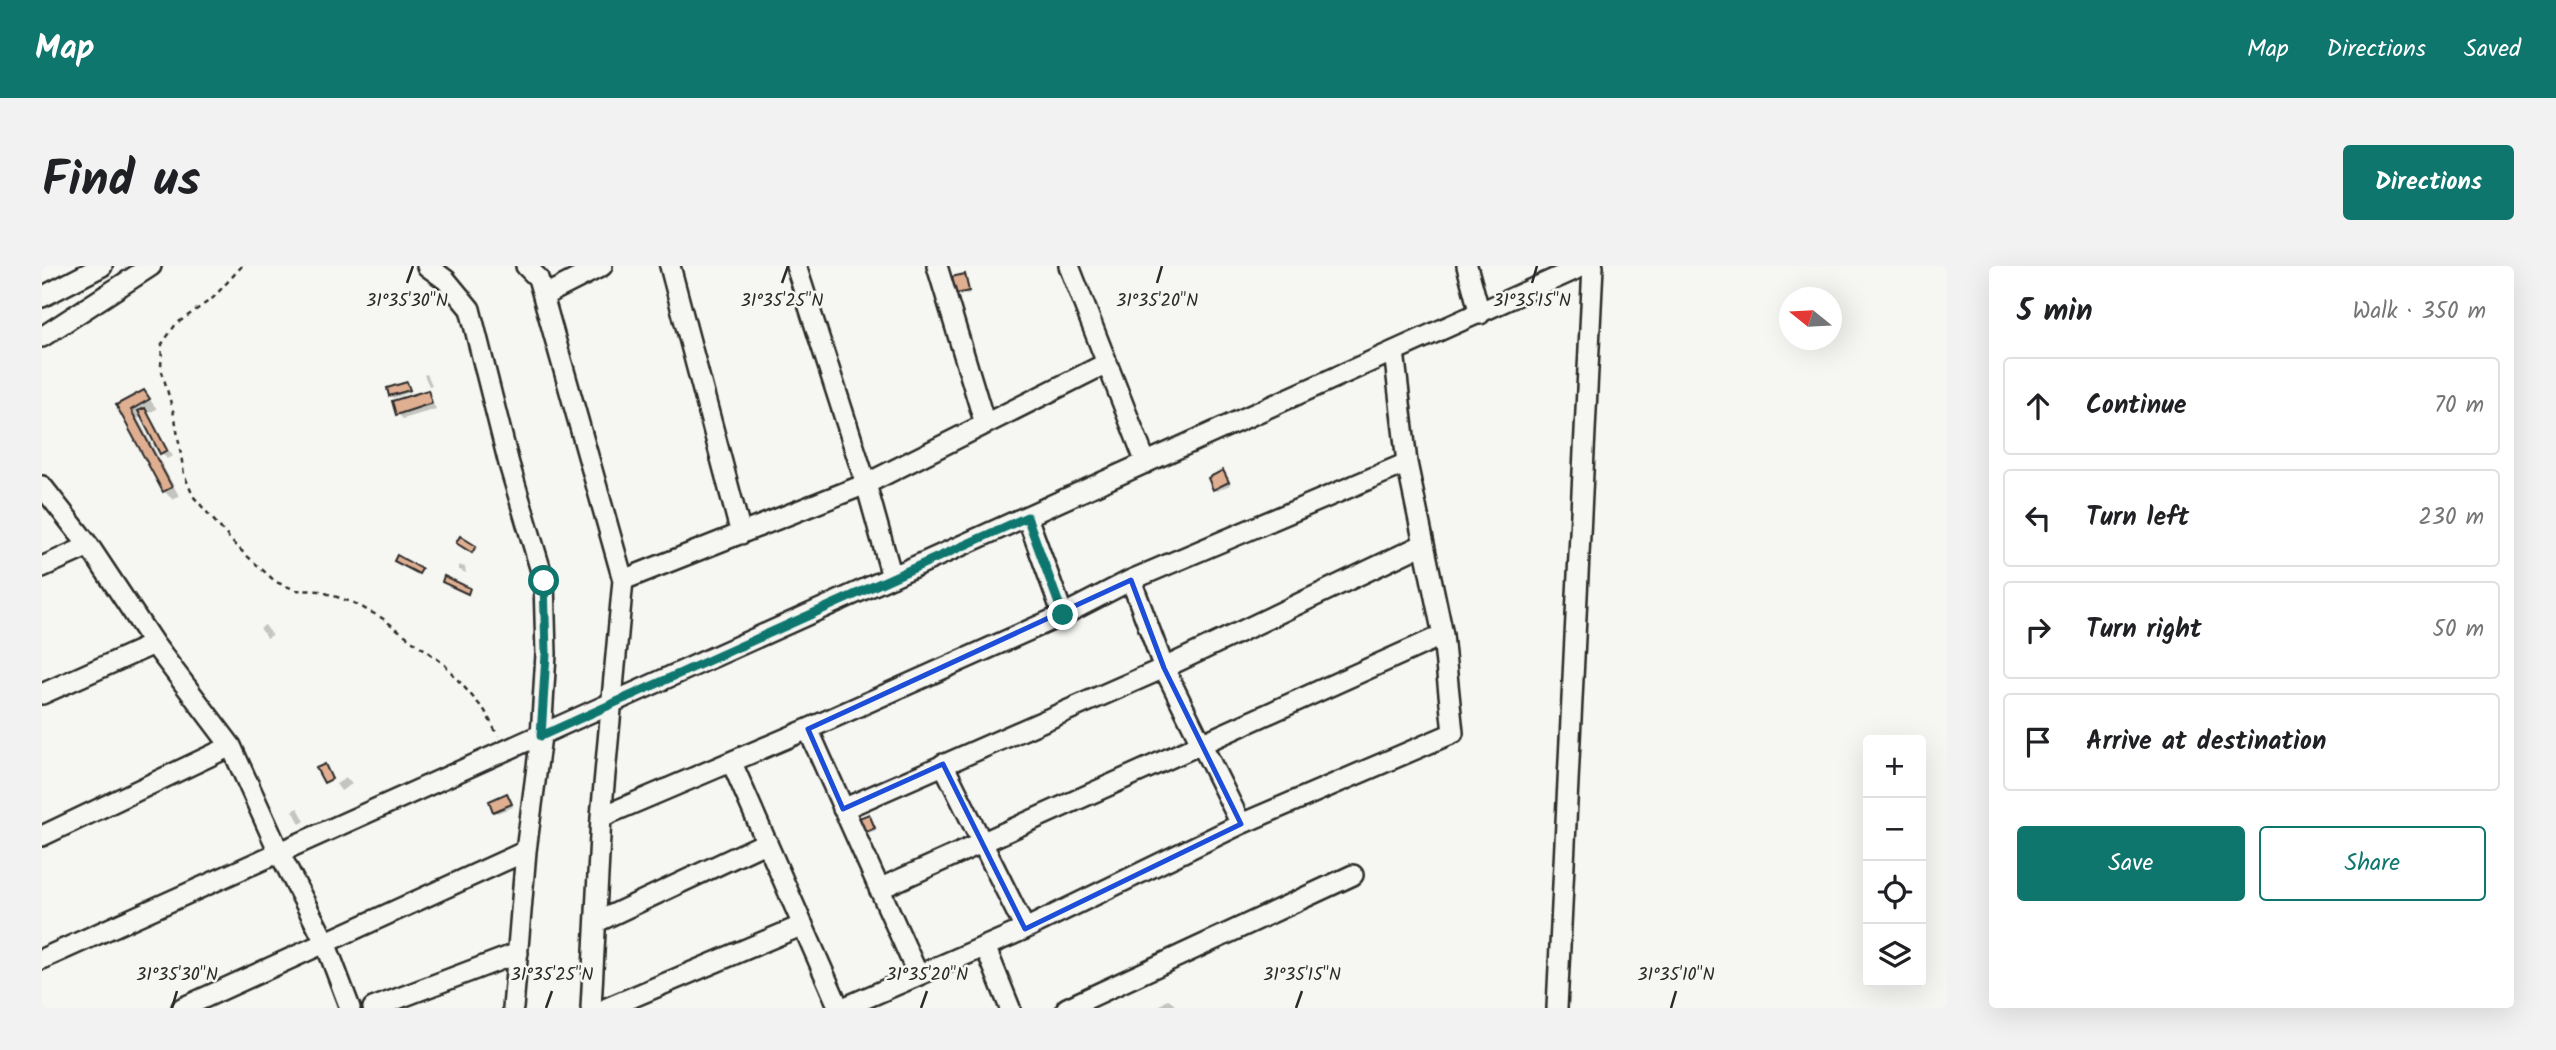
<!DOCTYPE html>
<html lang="en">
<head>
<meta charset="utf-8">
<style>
  :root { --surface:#fff; --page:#f2f2f2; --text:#202124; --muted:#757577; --line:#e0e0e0; --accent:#0f766e }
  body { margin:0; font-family:Kalam,sans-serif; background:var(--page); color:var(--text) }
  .controls { position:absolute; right:21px; bottom:21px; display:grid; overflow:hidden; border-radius:7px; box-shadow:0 7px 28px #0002 }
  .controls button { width:63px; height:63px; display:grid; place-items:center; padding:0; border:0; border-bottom:2px solid var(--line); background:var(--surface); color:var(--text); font:35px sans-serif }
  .compass { position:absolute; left:1737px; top:21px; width:63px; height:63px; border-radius:50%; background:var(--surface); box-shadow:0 7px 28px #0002; rotate:288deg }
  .stop { position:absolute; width:21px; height:21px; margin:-16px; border:5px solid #0f766e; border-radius:50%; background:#fff }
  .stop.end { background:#0f766e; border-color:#fff; box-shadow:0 2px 7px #0008 }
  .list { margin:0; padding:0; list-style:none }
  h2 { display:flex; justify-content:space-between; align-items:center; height:91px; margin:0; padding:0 28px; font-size:30px }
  h2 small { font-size:23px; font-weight:400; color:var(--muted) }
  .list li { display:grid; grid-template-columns:46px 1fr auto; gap:21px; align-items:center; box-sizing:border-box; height:98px; margin:0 14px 14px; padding:0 14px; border:2px solid var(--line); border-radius:7px }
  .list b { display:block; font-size:26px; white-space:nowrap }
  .list em { font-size:23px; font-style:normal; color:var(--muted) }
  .actions { display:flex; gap:14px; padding:21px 28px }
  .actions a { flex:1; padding:16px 0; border:2px solid var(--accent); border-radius:7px; text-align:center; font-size:24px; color:var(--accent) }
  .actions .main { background:var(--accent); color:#fff }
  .icon { flex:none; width:38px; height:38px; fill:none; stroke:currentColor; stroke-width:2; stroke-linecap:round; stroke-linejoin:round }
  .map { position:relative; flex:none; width:1905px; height:742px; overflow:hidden; border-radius:7px }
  header { display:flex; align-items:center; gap:42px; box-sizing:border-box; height:98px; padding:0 35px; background:var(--accent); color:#fff }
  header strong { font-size:33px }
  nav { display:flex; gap:38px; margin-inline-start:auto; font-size:24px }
  .intro { display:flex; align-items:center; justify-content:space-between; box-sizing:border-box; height:168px; padding:0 42px }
  h1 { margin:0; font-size:49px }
  .button { padding:18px 32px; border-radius:7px; background:var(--accent); color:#fff; font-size:24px; font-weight:700 }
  main { display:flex; gap:42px; padding:0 42px }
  aside { flex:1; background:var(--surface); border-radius:7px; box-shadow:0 7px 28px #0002 }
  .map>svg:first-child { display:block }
  .shadow { fill:#0003 }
  .building { fill:#e0af91; stroke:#2b2b2b; stroke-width:2 }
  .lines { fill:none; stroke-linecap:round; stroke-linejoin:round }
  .minor-casing { stroke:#2b2b2b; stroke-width:24 }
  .path { stroke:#2b2b2b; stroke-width:2.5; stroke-dasharray:5 5; stroke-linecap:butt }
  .minor { stroke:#f6f6f2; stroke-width:19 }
  .route { stroke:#0f766e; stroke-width:9 }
  .marked { fill:none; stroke:#1d4ed8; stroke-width:5; stroke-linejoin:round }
  .ticks { fill:none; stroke:#2b2b2b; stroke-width:2.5 }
  .ticks-label { font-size:18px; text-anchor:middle; fill:#2b2b2b; stroke:#f6f6f2; stroke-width:5; stroke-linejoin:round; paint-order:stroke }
</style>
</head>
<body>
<header>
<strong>Map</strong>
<nav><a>Map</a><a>Directions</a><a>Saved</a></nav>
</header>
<div class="intro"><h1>Find us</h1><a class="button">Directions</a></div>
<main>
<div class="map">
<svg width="1905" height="742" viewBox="0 0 1905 742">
  <rect width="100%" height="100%" fill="#f6f6f2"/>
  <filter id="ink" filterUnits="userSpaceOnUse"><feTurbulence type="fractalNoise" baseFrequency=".0143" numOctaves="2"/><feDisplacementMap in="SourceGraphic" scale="14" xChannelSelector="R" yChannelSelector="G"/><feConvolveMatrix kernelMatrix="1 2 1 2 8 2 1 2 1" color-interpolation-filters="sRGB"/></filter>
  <g filter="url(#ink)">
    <path class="shadow" d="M922,10l6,17 -10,3 -3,-3z
      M385,108l5,11 -3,1 -5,-11z
      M365,118l4,8 -18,6 -2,-3z
      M102,126l13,17 -9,4 24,43 -5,3 -5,-6 -19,-37 -5,3 41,77 -6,4 -9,-9 -46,-85z
      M385,126l9,17 -33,10 -5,-5z
      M1183,209l5,10 -13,6 -2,-2z
      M416,299l7,2 1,6 -7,-3z
      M223,359l7,10 -5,3 -7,-10z
      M304,512l6,6 -11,7 -5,-7z
      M467,531l4,10 -16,6 -2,-2z
      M256,542l7,13 -5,3 -7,-14z
      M829,552l5,12 -12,5 -2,-2z
      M1127,733l8,9h-21z"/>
    <path class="building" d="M923,8l4,17 -13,3 -5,-17z
      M365,116l3,8 -21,6 -2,-8z
      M102,124l6,9 -19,11 41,77 -9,5 -47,-87z
      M386,124l4,13 -36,12 -4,-14z
      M103,142l22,42 -7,4 -22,-43z
      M1181,204l6,12 -16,8 -5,-12z
      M418,270l16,10 -4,7 -16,-10z
      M355,289l25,14 -3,5 -25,-13z
      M402,310l26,12 -2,6 -26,-12z
      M283,498l7,15 -8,4 -8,-15z
      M465,527l5,11 -19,8 -4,-11z
      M827,548l6,14 -14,6 -7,-14z"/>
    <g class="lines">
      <defs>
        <path id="minor" d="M385,0l19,14 24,29 39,155 35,117 2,73 -5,82 -15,115 -13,157
          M484,0l12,12 85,302 -22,237 -10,191
          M628,0l71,268
          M754,0l70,218 26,93
          M895,0l48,158
          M1027,0l77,197
          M1425,0l13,48
          M501,30l59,-30
          M0,31l60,-31
          M0,71l109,-71
          M0,220l47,60 65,98 77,102 48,106 46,90 25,66
          M985,251l36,98
          M0,301l47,-21
          M581,314l243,-96 241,-121
          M1089,314l33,88 77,156
          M0,428l112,-50
          M766,463l110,246
          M690,497l107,245
          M901,498l82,165
          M801,543l321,-141 260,-124
          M559,551l207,-88 255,-114 68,-35 276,-117
          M0,570l189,-90
          M837,623l564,-254
          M555,656l170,-80
          M943,680l25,62
          M0,693l1541,-693
          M140,742l344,-157
          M331,742l145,-55
          M565,742l196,-83
          M801,742l182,-79 216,-105 212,-91 -10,-98 -36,-172 -13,-112
          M1025,742l286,-133
          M1515,742l36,-742"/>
      </defs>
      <use href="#minor" class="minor-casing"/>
      <path class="path" d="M200,0l-29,32 -37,26 -14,20 -1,24 14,50 9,56 9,22 42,49 41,37 20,8 24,1 34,12 28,15 62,46 41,47 13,25"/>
      <use href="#minor" class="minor"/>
    </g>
  </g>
  <g class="lines" filter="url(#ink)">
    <path class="route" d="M502,315l2,73 -5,82 486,-219 36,98"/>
  </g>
  <path class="marked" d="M1089,314l33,88 77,156 -216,105 -82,-165 -100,45 -35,-80z"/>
  <path class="ticks" d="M365,17l6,-17M740,17l6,-17M1115,17l5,-17M1490,17l5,-17M130,742l5,-17M504,742l6,-17M879,742l6,-17M1254,742l6,-17M1629,742l5,-17"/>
  <g class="ticks-label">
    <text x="365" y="40">31°35'30"N</text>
    <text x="740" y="40">31°35'25"N</text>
    <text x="1115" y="40">31°35'20"N</text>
    <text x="1490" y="40">31°35'15"N</text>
    <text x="135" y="714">31°35'30"N</text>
    <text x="510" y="714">31°35'25"N</text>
    <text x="885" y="714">31°35'20"N</text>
    <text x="1260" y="714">31°35'15"N</text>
    <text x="1634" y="714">31°35'10"N</text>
  </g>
</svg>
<div class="controls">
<button>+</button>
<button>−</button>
<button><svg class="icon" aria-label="locate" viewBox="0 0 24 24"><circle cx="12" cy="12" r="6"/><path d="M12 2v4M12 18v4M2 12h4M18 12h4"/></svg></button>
<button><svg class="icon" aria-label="layers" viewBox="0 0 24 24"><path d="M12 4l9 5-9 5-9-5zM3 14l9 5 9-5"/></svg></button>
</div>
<svg class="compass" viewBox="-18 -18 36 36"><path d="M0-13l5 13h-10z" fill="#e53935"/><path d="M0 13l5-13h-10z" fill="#757577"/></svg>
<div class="stop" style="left:502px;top:315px"></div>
<div class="stop end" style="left:1021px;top:349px"></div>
</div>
<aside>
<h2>5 min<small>Walk · 350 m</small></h2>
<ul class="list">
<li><svg class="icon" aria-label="ahead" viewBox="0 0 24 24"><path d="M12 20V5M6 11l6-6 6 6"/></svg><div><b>Continue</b></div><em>70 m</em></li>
<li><svg class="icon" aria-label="left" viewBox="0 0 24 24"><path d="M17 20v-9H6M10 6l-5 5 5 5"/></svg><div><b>Turn left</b></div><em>230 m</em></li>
<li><svg class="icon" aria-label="right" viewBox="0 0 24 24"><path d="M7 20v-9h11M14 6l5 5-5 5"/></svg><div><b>Turn right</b></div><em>50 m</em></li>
<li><svg class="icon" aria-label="arrive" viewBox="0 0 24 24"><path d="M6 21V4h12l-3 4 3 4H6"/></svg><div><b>Arrive at destination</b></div></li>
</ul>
<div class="actions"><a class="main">Save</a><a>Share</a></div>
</aside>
</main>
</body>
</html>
